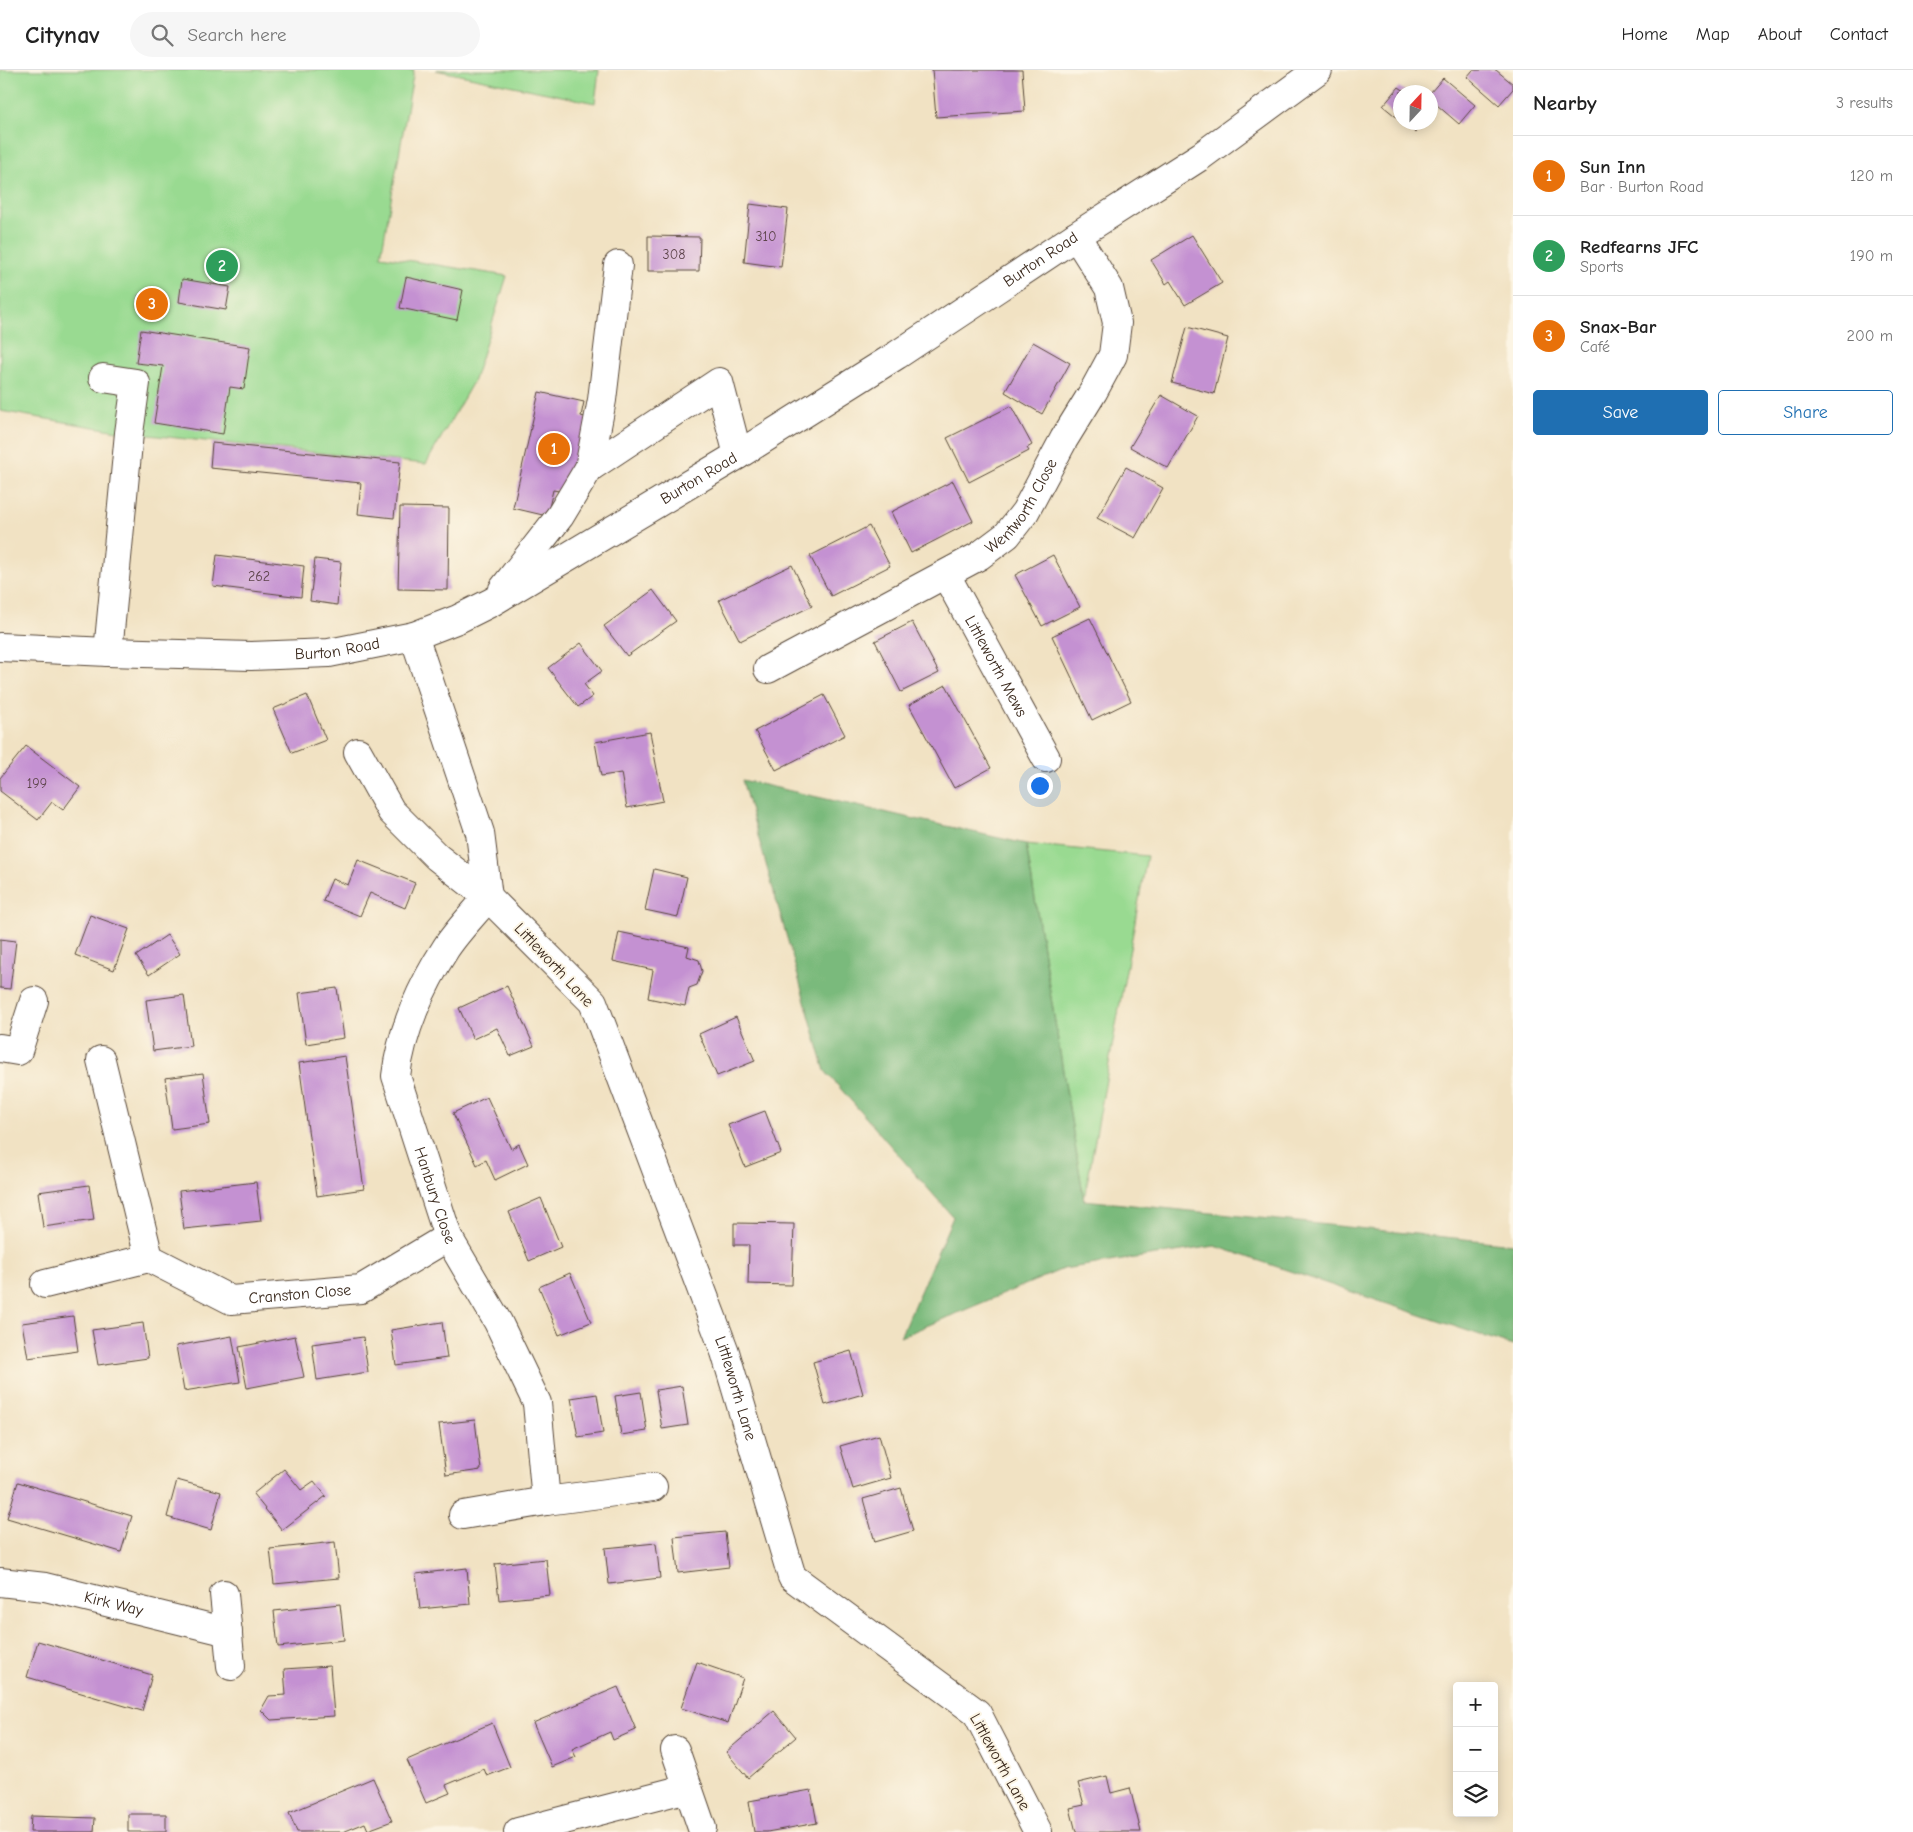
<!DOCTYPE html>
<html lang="en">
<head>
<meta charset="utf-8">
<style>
  :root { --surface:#fff; --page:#f6f6f6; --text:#222; --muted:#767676; --line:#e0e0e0; --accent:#1f6fb2 }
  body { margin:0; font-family:"Comic Neue",sans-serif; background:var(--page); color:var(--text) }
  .controls { position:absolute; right:15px; bottom:15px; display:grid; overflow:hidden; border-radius:5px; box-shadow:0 2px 12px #0003 }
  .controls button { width:45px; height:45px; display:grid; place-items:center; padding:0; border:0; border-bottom:1px solid var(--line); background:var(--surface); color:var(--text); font:25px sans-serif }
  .compass { position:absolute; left:1393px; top:15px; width:45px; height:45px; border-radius:50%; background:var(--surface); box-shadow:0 2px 12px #0003; rotate:22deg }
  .you { position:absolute; left:1039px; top:715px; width:18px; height:18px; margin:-12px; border:4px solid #fff; border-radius:50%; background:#1a73e8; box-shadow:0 0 0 8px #1a73e833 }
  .badge { display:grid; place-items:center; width:32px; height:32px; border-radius:50%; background:var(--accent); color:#fff; font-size:16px; font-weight:700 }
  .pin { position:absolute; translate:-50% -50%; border:2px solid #fff; box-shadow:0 1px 5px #0006 }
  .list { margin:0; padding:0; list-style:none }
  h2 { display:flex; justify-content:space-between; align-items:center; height:65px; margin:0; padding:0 20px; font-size:21px }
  h2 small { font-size:16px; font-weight:400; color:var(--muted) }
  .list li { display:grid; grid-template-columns:32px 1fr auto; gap:15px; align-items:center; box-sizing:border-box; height:80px; padding:0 20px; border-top:1px solid var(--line) }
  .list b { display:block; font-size:19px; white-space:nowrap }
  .list p { margin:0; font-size:16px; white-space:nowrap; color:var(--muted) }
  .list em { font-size:16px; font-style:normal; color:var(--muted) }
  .actions { display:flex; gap:10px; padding:15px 20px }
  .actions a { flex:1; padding:11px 0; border:1px solid var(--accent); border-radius:5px; text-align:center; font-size:18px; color:var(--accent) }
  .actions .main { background:var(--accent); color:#fff }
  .icon { flex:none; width:28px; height:28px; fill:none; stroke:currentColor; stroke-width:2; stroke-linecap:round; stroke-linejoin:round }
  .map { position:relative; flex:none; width:1513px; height:1762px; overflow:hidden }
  header { display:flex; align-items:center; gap:30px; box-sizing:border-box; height:70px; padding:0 25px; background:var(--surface); border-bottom:1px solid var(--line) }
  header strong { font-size:24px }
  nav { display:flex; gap:28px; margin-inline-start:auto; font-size:18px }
  .search { width:350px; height:45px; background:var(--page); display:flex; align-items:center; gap:12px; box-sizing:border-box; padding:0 18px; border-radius:28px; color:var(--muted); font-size:19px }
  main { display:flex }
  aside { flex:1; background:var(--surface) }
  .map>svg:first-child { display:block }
  .green { fill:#99da91; stroke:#6a8258 }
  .forest { fill:#7aba7b; stroke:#5a724c }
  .building { fill:#c491d2 }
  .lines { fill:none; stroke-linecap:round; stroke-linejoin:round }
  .minor-casing { stroke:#564637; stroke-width:30 }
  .minor { stroke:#fff; stroke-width:28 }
  .labels { text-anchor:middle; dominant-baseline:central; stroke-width:4; stroke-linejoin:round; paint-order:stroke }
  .number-label { font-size:14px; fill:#5d444b }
  .street-label { font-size:16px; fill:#3b2a1e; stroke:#fcf5e5 }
</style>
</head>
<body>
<header>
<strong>Citynav</strong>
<div class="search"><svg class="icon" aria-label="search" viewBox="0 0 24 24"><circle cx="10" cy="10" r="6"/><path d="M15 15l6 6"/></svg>Search here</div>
<nav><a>Home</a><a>Map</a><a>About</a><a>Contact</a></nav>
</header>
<main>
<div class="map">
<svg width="1513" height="1762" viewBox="0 0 1513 1762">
  <rect width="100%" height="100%" fill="#fcf5e5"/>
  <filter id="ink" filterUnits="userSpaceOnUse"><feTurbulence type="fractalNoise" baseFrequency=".02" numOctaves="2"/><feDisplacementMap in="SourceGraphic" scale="10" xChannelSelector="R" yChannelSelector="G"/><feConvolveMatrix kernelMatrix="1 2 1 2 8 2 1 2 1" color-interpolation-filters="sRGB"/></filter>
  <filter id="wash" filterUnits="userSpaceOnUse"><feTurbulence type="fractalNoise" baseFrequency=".0096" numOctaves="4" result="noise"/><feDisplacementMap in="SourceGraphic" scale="20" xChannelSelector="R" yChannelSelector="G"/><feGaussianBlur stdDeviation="1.12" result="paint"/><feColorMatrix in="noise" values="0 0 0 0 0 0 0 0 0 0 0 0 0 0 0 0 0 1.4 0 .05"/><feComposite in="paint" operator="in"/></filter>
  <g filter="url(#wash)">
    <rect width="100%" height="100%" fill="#f1e2c3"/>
    <path class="green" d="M0,0h414l-33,186 126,20 -33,104 -48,84 -297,-31 -129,-22z
      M436,0h163l-4,33z
      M1026,774l121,12 -63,344z"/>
    <path class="forest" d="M742,710l284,64 58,356 429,44v102l-298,-100 -152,23 -163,68 53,-120 -128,-146z"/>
    <g id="blocks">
      <path class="building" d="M932,0h90l3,41 -89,6z
        M1473,0h23l17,14v5l-14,16 -32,-28z
        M1443,8l32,27 -16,19 -29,-25v-6z
        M1399,17l7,5h-6v28l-17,-14z
        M1403,52h22l-9,11z
        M750,134l38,5 -7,58 -37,-5z
        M1192,165l30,48 -37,22 -15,-24 -4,3 -15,-24z
        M648,166l52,1 -1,34h-51z
        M406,207l57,13 -6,30 -57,-12z
        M182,209l48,8 -4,23 -47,-8z
        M139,225l28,5 -2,13 -28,-6z
        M1187,257l41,11 -14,56 -42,-11z
        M141,260l109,17 -6,42 -14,-2 -7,47 -69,-11 9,-57 -27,-3z
        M1033,272l37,21 -28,51 -37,-22z
        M539,322l45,10 -3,14 8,2 -14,64 -10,10 -12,-2 -6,26 -34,-8z
        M1161,325l37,21 -30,52 -38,-21z
        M1011,336l21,39 -5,3 2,3 -60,31 -22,-44z
        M212,373l188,19 -6,56 -36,-4 3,-31 -151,-15z
        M1126,397l37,21 -28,50 -38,-20z
        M953,411l20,40 -62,32 -20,-41z
        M400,437l49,1 -1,82 -50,-1z
        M869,456l21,40 -59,30 -21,-40z
        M217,485l87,11 -3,31 -88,-11z
        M1053,485l27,52 -38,19 -27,-51z
        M315,489l26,3 -4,43 -27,-4z
        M792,495l20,41 -72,35 -21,-41z
        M653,520l23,31 -49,35 -23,-30z
        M1090,548l41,83 -39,19 -40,-84z
        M912,552l27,51 -38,19 -26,-51z
        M581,573l21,28 -18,13 9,12 -15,11 -30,-39z
        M946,615l45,83 -37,20 -45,-83z
        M307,625l19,45 -34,13 -19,-44z
        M824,625l21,40 -69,35 -21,-39z
        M650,662l13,69 -36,7 -6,-35 -20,3 -6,-34z
        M26,676l54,41 -17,23 -11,-8 -14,18 -38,-29v-13z
        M358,790l57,23 -10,25 -35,-15 -10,23 -37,-15 9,-22 16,6z
        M654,799l33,8 -9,40 -33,-7z
        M90,845l39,14 -15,41 -39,-15z
        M619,862l70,15 -2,9 12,4 3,11 -5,14 -8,3 -4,18 -37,-8 5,-28 -40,-9z
        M167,865l13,19 -31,21 -13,-19z
        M0,869l16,2 -6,48 -10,-1z
        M507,916l27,60 -24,10 -13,-28 -24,11 -14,-31z
        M337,918l7,50 -38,6 -7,-51z
        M184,925l7,51 -38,5 -7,-51z
        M736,947l19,44 -38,15 -18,-42z
        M345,986l19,133 -47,7 -18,-133z
        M203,1003l7,51 -38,5 -7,-51z
        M487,1027l24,52 8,-5 9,20 -33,16 -9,-20 -9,5 -24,-52z
        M765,1041l16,42 -36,14 -17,-42z
        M256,1112l5,39 -77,8 -5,-38z
        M89,1115l5,35 -51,7 -5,-35z
        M541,1128l20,49 -32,14 -20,-49z
        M734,1153l60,1 -2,61 -44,-1 1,-39h-15z
        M570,1203l21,49 -32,13 -20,-48z
        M73,1246l5,35 -50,7 -6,-35z
        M442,1252l5,36 -51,7 -5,-35z
        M143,1253l5,35 -50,7 -6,-35z
        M232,1266l8,46 -56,9 -8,-45z
        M295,1266l9,41 -57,11 -8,-41z
        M363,1267l5,35 -51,8 -5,-36z
        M851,1281l12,43 -38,11 -12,-43z
        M682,1316l6,39 -26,4 -6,-39z
        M641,1322l6,39 -26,4 -6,-39z
        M597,1324l6,39 -25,4 -7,-39z
        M475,1350l6,50 -35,5 -7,-51z
        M879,1365l12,43 -38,11 -13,-43z
        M284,1399l17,21 13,-9 12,15 -44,34 -29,-36z
        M177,1410l44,12 -10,38 -44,-13z
        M18,1412l114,34 -11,36 -114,-34z
        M901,1418l12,43 -38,11 -12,-43z
        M725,1462l4,35 -51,6 -4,-36z
        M335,1472l4,36 -65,6 -4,-35z
        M656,1473l4,35 -51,6 -4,-36z
        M546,1489l4,36 -51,5 -4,-36z
        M467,1498l3,36 -50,5 -4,-35z
        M340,1534l4,36 -66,7 -4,-36z
        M38,1571l114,34 -10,36 -115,-34z
        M697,1592l46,16 -15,45 -47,-15z
        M330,1596l4,50 -63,4 -10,-10 8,-14 17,-1 -2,-26z
        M618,1617l18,43 -23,10 -3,-8 -38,17 4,8 -24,10 -19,-44z
        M774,1641l22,26 -48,41 -22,-26z
        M492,1653l18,44 -23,9 -3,-7 -38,16 4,8 -24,10 -19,-43z
        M1107,1706l4,17 19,-5 11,44h-65l-6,-24 14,-3 -6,-22z
        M373,1708l19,43 -24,9 -3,-7 -22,9h-46l-8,-19z
        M811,1720l6,33 -50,9h-13l-5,-31z
        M128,1744h38v18h-38z
        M31,1746l64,2 -1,14h-64z"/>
    </g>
  </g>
  <g filter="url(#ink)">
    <use href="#blocks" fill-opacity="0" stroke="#564637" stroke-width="1"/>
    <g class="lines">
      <defs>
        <g id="minor">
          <path d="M103,308l33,5 -7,50 -21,219"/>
          <path d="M589,398l130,-86 19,73"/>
          <path id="s1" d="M946,505l100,183"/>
          <path d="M503,519l57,-73 29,-48 13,-68 16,-135"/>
          <path d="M414,566l66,197 8,64"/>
          <path id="s2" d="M0,577l108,5 143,4 78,-3 85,-17 44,-17 34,-17 246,-147 159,-100 179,-119 125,-80 117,-86"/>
          <path id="s3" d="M768,599l211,-113 28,-21 18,-23 39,-73 29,-47 20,-37 4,-32 -8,-35 -33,-52"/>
          <path id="s4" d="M358,682l33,59 46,46 51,40 105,105 132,350 67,225 185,136 61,119"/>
          <path id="s5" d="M488,827c-14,17 -30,33 -42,51 -24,37 -45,84 -50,128l52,161 50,85 39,81 9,98"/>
          <path d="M0,978l18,3 16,-50"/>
          <path id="s6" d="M101,990l48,198 82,42 130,-11 87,-52"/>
          <path d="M45,1214l104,-26"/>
          <path d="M463,1445l83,-14 107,-14"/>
          <path id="s7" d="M0,1512l45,5 183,45"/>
          <path d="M224,1524l7,72"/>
          <path d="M675,1680l27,78"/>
          <path d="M518,1762l170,-44"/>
        </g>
      </defs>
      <use href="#minor" class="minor-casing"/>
      <use href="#minor" class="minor"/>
    </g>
  </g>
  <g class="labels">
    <g class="number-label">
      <text x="766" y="166">310</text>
      <text x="674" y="184">308</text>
      <text x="259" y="506">262</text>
      <text x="37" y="713">199</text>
    </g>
    <g class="street-label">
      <text stroke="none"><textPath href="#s2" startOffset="1148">Burton Road</textPath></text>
      <text stroke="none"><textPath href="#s2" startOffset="742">Burton Road</textPath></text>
      <text stroke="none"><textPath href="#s3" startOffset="306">Wentworth Close</textPath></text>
      <text stroke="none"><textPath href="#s2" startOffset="338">Burton Road</textPath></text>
      <text stroke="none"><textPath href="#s1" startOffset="104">Littleworth Mews</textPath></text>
      <text transform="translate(554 895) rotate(47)">Littleworth Lane</text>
      <text stroke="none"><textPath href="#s5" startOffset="330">Hanbury Close</textPath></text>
      <text stroke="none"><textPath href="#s6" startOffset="365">Cranston Close</textPath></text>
      <text stroke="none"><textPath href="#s4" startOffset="758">Littleworth Lane</textPath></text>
      <text stroke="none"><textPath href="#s7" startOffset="116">Kirk Way</textPath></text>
      <text transform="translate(1000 1692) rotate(61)">Littleworth Lane</text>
    </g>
  </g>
</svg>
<div class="controls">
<button>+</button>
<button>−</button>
<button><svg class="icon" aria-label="layers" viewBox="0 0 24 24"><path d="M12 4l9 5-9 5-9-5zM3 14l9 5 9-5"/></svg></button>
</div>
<svg class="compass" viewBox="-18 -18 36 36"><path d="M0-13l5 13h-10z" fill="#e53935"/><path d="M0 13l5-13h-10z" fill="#767676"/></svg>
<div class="you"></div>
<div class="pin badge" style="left:554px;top:379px;background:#e8710a">1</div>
<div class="pin badge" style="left:222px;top:196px;background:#2e9e5b">2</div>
<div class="pin badge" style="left:152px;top:234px;background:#e8710a">3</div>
</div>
<aside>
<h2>Nearby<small>3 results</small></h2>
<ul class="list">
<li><span class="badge" style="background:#e8710a">1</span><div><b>Sun Inn</b><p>Bar · Burton Road</p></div><em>120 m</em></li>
<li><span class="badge" style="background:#2e9e5b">2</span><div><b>Redfearns JFC</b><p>Sports</p></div><em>190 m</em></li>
<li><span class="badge" style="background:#e8710a">3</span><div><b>Snax-Bar</b><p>Café</p></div><em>200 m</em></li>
</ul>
<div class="actions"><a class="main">Save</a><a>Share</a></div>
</aside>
</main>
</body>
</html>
